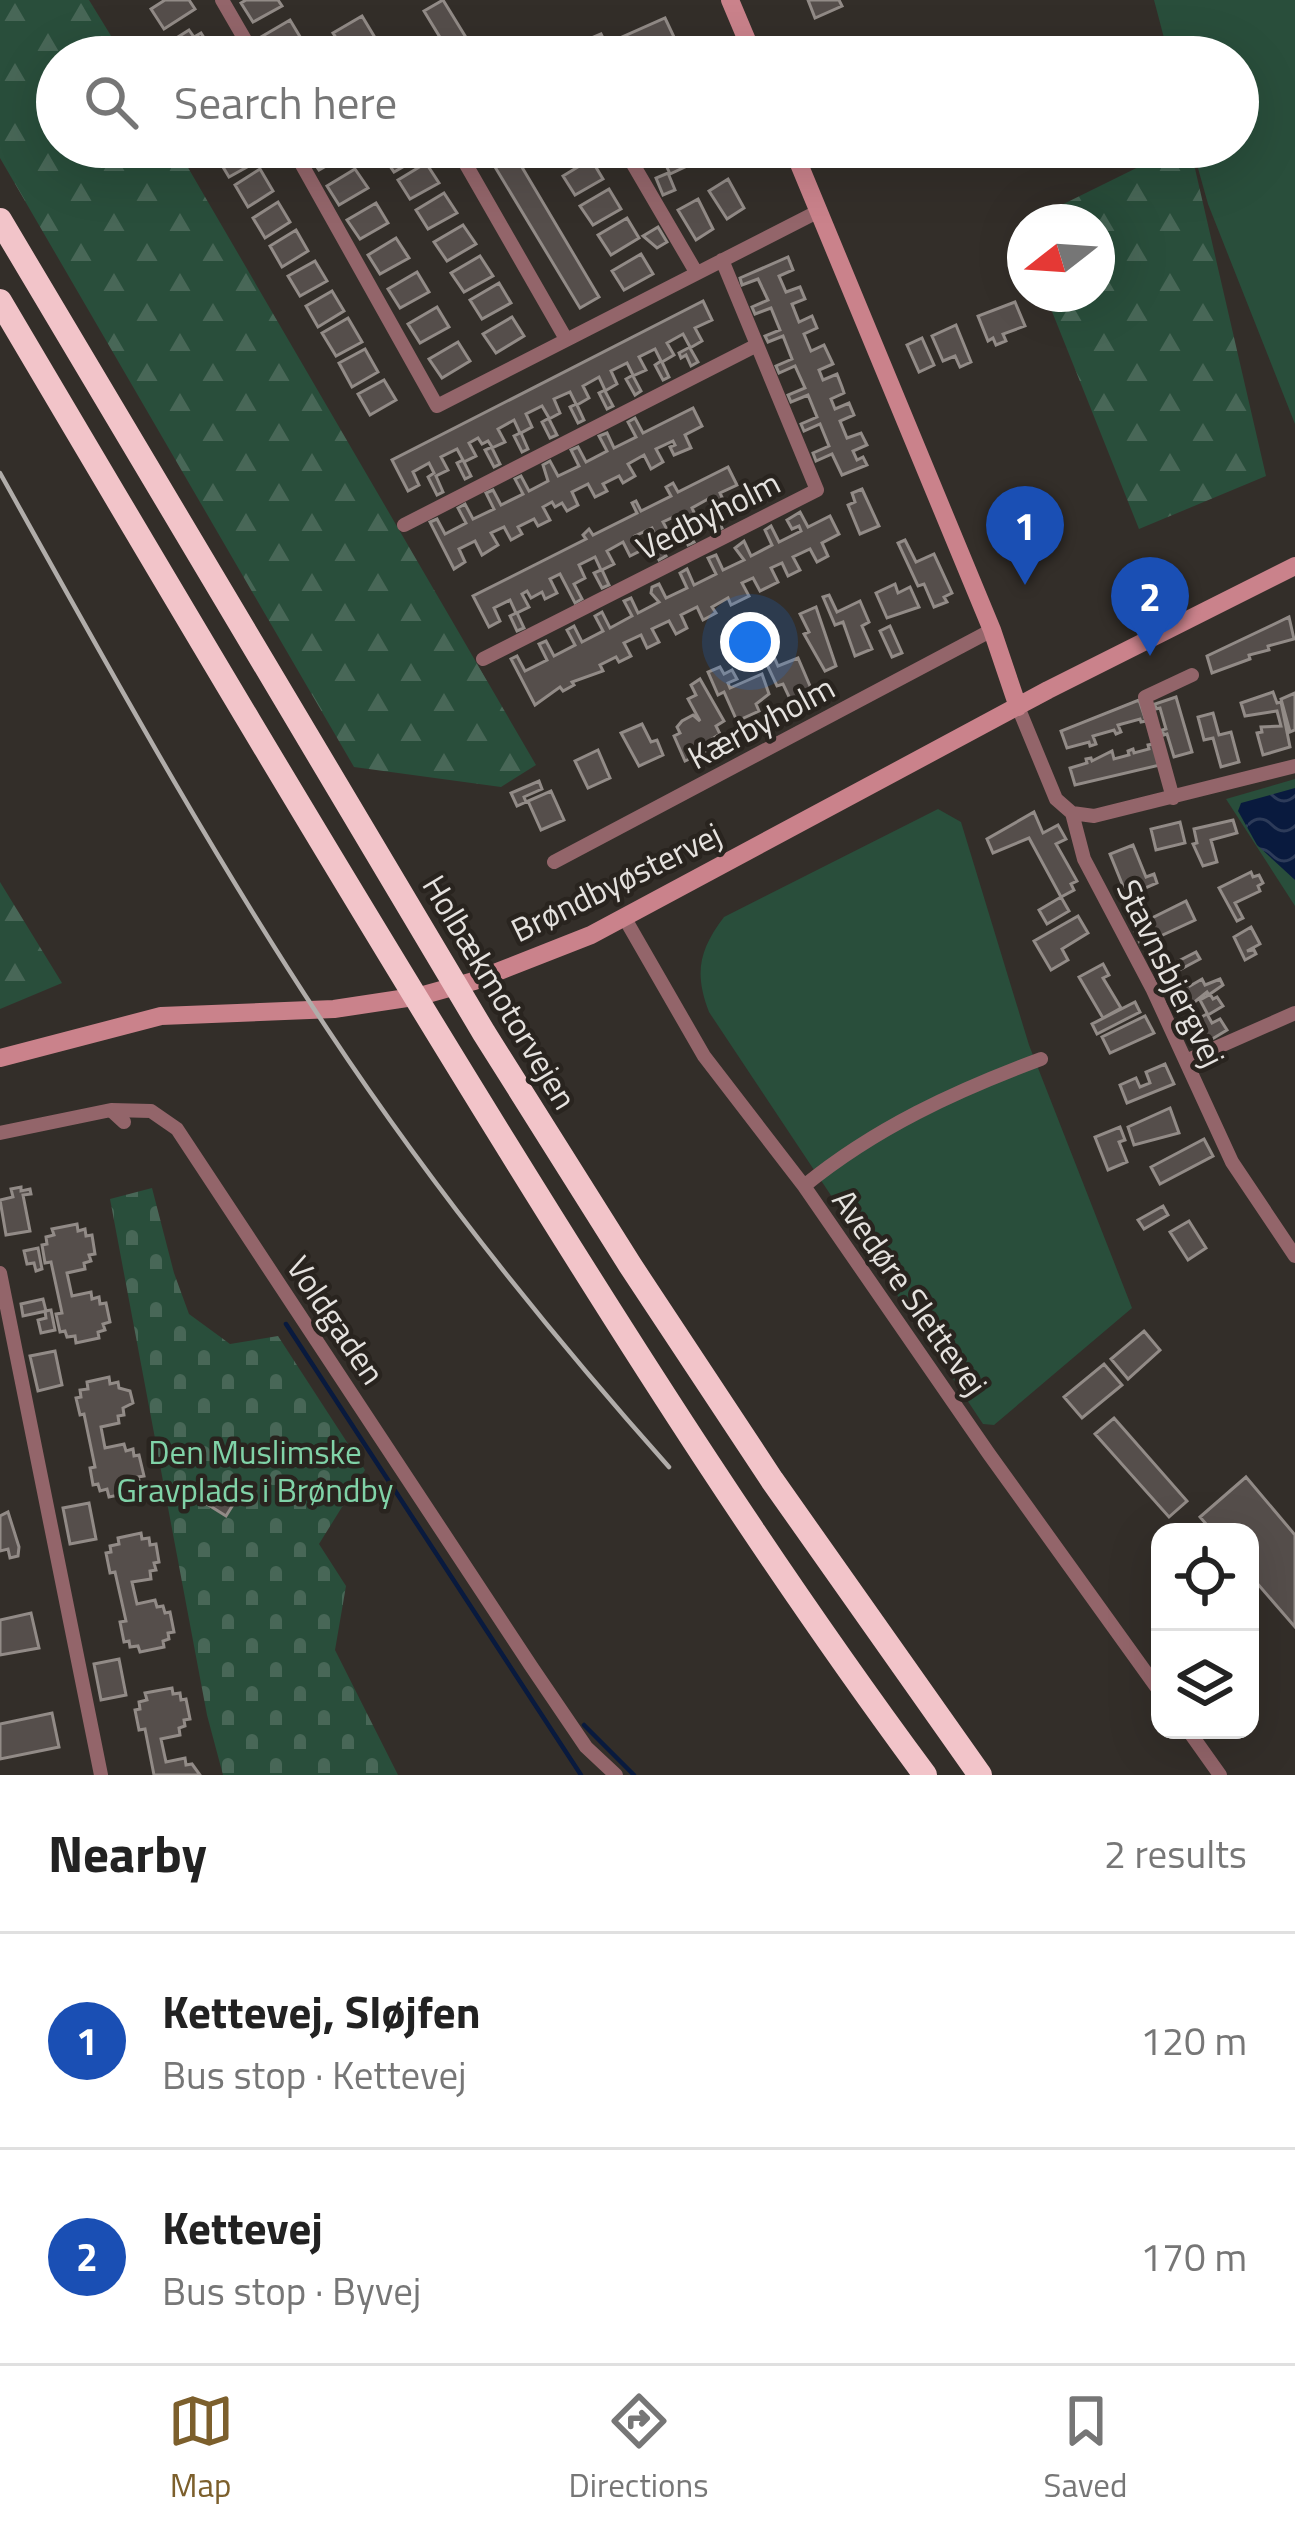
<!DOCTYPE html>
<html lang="en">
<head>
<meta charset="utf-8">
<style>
  :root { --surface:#fff; --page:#f2f2f2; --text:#222; --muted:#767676; --line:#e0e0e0; --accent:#7c5f2c }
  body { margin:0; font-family:"Titillium Web",sans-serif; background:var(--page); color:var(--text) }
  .controls { position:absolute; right:36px; bottom:36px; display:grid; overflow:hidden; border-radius:24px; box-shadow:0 12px 48px #0002 }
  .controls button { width:108px; height:108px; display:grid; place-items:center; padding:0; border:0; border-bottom:3px solid var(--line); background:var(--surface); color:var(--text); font:60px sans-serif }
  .compass { position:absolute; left:1007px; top:204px; width:108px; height:108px; border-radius:50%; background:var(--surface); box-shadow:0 12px 48px #0002; rotate:253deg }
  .you { position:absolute; left:750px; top:642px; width:42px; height:42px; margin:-30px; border:9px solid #fff; border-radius:50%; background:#1a73e8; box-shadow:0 0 0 18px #1a73e833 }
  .badge { display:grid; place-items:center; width:78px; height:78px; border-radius:50%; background:var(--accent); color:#fff; font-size:39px; font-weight:700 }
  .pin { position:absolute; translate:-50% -99px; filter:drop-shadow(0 3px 6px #0008) }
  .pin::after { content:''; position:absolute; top:63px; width:42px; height:36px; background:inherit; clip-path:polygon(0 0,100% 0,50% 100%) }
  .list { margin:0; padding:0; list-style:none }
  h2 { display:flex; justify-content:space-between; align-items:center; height:156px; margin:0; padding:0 48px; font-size:51px }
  h2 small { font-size:39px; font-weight:400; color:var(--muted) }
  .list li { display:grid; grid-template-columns:78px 1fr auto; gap:36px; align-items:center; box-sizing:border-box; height:216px; padding:0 48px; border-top:3px solid var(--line) }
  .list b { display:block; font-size:45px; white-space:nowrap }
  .list p { margin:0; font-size:39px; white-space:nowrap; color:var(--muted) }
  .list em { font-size:39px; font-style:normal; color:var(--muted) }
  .icon { flex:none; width:66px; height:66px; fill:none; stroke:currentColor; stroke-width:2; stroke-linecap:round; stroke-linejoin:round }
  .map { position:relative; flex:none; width:1295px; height:1775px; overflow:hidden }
  .search { position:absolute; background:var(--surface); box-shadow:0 12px 48px #0002; left:36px; right:36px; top:36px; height:132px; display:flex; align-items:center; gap:30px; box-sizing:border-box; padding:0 42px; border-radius:66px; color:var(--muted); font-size:45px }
  .sheet { height:588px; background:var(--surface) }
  nav { display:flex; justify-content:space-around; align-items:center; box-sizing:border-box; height:168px; border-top:3px solid var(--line); background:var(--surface); font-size:33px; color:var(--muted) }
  nav a { display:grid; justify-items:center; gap:6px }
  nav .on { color:var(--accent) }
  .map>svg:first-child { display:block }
  .green { fill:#294e3b }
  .forest { fill:url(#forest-firs) }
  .cemetery { fill:url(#cemetery-stones) }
  .water { fill:url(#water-waves) }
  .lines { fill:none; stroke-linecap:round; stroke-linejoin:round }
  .stream { stroke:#091a3e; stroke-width:4.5 }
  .building { fill:#554e4b; stroke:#928b87; stroke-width:3 }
  .street { stroke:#93656a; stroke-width:14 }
  .secondary { stroke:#ca828b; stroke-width:18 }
  .highway { stroke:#f2c4c9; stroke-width:24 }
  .rail { stroke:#b1adaa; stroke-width:4.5 }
  .labels { text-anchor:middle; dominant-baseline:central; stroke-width:9; stroke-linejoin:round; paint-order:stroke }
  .street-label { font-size:33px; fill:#e5e2df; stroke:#29241f }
  .park-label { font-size:33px; fill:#80d3a8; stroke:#29241f }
</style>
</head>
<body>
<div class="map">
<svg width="1295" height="1775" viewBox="0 0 1295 1775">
  <defs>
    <pattern id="forest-firs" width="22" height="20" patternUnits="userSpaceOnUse" patternTransform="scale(3)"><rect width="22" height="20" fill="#294e3b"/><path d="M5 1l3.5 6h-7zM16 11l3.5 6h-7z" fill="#486757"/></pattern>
    <pattern id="cemetery-stones" width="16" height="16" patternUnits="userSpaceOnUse" patternTransform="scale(3)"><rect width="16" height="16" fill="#294e3b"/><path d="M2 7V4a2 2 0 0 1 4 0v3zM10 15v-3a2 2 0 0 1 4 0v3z" fill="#486757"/></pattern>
    <pattern id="water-waves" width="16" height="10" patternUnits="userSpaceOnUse" patternTransform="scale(3)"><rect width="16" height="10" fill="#091a3e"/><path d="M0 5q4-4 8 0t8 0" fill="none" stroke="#2d3b59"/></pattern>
  </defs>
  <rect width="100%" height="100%" fill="#332e29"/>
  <path class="green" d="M1154,0h141v424l-87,-220 -16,-57h46v-90h-69z
    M1295,779v127l-69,-107z
    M938,809l23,13 68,223 103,263 -138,117 -11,-1 -274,-412c-15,-39 -10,-62 15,-95z"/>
  <path class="forest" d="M0,0h89l35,57h-67v90h119l360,618 -35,22 -147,-20 -354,-609z
    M1179,147h11l76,329 -127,53 -94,-235h52v-72h-70z
    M0,882l62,101 -62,26z"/>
  <path class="cemetery" d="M152,1188l22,85 15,41 41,30 48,-8 87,134 -46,74 27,42 -11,64 63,125h-175l-16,-60 -97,-516z"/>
  <path class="water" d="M1295,788v92l-38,-35 -19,-34 3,-8z"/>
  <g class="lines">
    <path class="stream" d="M286,1324l295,451
      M584,1725l50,50"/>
  </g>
  <path class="building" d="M165,0h24l6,9 -31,20 -13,-20z
    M246,0h32l4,6 -29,16 -12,-19z
    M443,0l35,57h-26l-28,-46z
    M808,0h31l3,6 -27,12z
    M362,16l12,20 -29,16 -12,-19z
    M665,18l9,19 -13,6 6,14h-76l-7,-16 17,-7 5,10z
    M290,20l12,20 -28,16 -13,-19z
    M189,30l5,7 7,-4 7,11 -7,4 3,9h-24l-10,-15z
    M235,147h13l8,15 -27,15 -12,-20z
    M313,147h30l4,7 -28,16 -13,-19z
    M391,147h26l5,9 -28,16 -13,-19z
    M434,147h8l7,12 -10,6 -4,-8 -5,3 -5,-7z
    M483,147h27l89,150 -19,11z
    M546,147h39l2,3 -29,16z
    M658,147h40v1l-13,9 4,8 -19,9z
    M904,147h34l3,6 -29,13z
    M591,159l12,20 -28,16 -12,-19z
    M426,163l13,20 -29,16 -12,-19z
    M260,169l13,22 -25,16 -13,-22z
    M355,169l13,19 -29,17 -12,-19z
    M668,173l7,17 -12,5 -7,-17z
    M728,179l16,29 -17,11 -18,-28z
    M609,189l12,20 -28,16 -13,-19z
    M444,193l13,20 -29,16 -12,-19z
    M698,199l15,30 -17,11 -18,-30z
    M278,202l12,20 -25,16 -12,-20z
    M376,203l12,20 -28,16 -13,-19z
    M627,218l12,20 -28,17 -13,-20z
    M463,225l13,19 -29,17 -13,-19z
    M658,227l9,15 -10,6 -14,-12z
    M296,230l12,21 -26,16 -12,-21z
    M396,238l13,20 -29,16 -12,-19z
    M641,254l12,20 -29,16 -12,-19z
    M480,256l13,20 -29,16 -13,-19z
    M788,257l5,13 -14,6 7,16 14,-5 5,12 -13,5 7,18 13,-6 5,12 -13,6 7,17 13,-6 9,19 -14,6 4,10 14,-6 5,13 2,6 -13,6 4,10 14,-6 5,12 -14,6 7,17 14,-5 6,12 -14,6 4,9 6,-3 4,8 -25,10 -10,-21 -16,7 -3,-8 16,-7 -9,-22 -16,7 -3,-7 16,-7 -9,-22 -17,7 -3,-7 17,-7 -10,-22 -16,7 -3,-7 16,-7 -9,-23 -15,6 -3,-6 15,-6 -9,-22 -16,6 -3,-7 16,-7 -10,-21 -16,6 -2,-7z
    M315,261l12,20 -27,15 -12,-20z
    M417,272l12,20 -29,16 -12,-19z
    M499,283l12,20 -29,16 -12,-19z
    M332,291l12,20 -26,16 -12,-21z
    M703,301l9,19 -17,8 7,13 -12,7 8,14 -7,4 -5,-11 -5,3 -2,-5 11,-6 -7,-13 -16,9 7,12 -12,7 7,15 -6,3 -8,-15 6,-4 -6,-12 -16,8 7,13 -13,6 8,15 -6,4 -9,-16 7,-4 -6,-12 -16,8 6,13 -12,7 8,15 -6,3 -8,-16 6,-3 -6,-13 -16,9 6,12 -12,7 7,15 -6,3 -8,-16 6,-3 -6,-12 -16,7 6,14 -11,6 8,16 -7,3 -8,-16 7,-4 -7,-12 -16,8 6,13 -11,6 7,16 -6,3 -8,-16 6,-3 -6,-13 -16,9 7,13 -13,6 8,16 -6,3 -9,-17 7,-3 -4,-6 -6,3 -4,-6 -9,5 7,13 -12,6 7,14 -6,3 -8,-16 6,-3 -6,-11 -16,8 7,13 -12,6 7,16 -6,3 -9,-18 6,-4 -5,-10 -16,9 6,13 -11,6 -16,-31z
    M1015,302l10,24 -22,8 3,7 -10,4 -3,-7 -5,3 -10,-25z
    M437,307l12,20 -29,16 -12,-19z
    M512,317l12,19 -28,17 -13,-19z
    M348,318l14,24 -26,14 -14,-23z
    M956,325l15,37 -11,5 -5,-11 -12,5 -11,-25z
    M922,338l12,27 -15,7 -12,-27z
    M458,342l12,19 -28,17 -13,-19z
    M365,349l13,23 -26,15 -13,-24z
    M384,380l12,20 -26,15 -12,-21z
    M693,408l9,18 -17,9 6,13 -17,7 -4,-8 5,-2 -2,-4 -17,8 7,13 -12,7 -7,-14 -16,9 7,12 -12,7 -4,-7 -16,8 4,7 -12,6 -7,-13 -16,8 6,13 -11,6 -5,-8 -7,4 -3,-5 -9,5 7,13 -12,6 -4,-7 -16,8 4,7 -11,6 -7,-13 -13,6 7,12 -16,10 -7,-14 -16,8 6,13 -11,7 -24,-47 7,-3 8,15 21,-11 -8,-15 7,-4 8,15 21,-10 -8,-16 7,-3 8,15 22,-11 -8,-15 6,-3 8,15 19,-10 -5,-16 7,-4 8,15 21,-10 -8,-16 7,-3 8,15 21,-11 -8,-15 8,-3 7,15 22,-11 -8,-15 7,-4 8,15z
    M728,467l9,18 -17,8 6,13 -11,7 7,15 -6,3 -8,-16 6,-3 -6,-13 -16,9 6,13 -12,6 8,15 -6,3 -8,-16 6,-3 -6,-12 -17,8 7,13 -12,6 8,15 -7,4 -8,-16 7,-3 -6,-13 -17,8 7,14 -12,6 -7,-14 -16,9 7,13 -12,6 7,15 -7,3 -8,-15 7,-3 -6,-13 -16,8 6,13 -11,6 8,15 -7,4 -15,-29 -10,5 7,14 -12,6 -3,-7 -11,6 -4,-7 -5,3 7,13 -12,6 7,15 -7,3 -7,-15 6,-3 -6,-13 -16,8 6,13 -11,6 -16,-31 113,-57 -3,-4 6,-6 4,6 44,-22 -5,-10 4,-2 5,10 30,-15 -5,-9 7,-4 5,9z
    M862,489l17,37 -19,8 -12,-29 7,-3 -3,-9z
    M800,512l8,15 22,-11 9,18 -17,9 6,13 -11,6 -7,-13 -17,8 7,13 -12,6 -6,-13 -11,5 7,14 -18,9 -7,-13 -11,5 7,13 -18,9 -3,-7 -16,9 4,6 -13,7 -6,-13 -16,8 6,13 -11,6 -7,-13 -17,8 7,13 -12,6 -6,-13 -17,8 7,13 -12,6 -3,-5 -16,8 3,6 -31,11 2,3 -11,6 -3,-4 -25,18 -24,-46 6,-3 8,15 22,-11 -8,-16 7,-3 8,15 21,-11 -8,-15 7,-4 8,16 21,-11 -8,-15 7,-4 8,16 22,-12 -8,-15 7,-3 7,15 21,-11 -8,-9 1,-6 7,-3 7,14 21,-10 -7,-15 7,-4 7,16 22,-11 -8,-16 8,-3 7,15 21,-10 -9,-12 9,-7 7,15 21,-11 -7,-15 6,-4 8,16 22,-11 -2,-5 -7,3 -5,-9z
    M905,540l11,22 18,-8 18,39 -8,4 3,5 -13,5 -10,-23 -6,2 -20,-43z
    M895,584l3,9 12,-6 9,20 -32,11 -11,-25z
    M829,595l8,17 23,-11 9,21 -7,4 10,23 -17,7 -12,-34 -8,3 -12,-28z
    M816,607l20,59 -11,5 -21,-37 5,-2 -9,-18z
    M1289,617l5,22 -26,7 1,4 -20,5 1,4 -38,14 -5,-17z
    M890,626l12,27 -10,4 -12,-26z
    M772,652l6,14 20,-8 15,35 -21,10 -9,-19 -6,2 -14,-30z
    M720,667l4,7 8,-4 5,9 -9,4 2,5 32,-14 7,20 -13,10 3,7 -22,10 -13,-29 -6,3 -10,-23z
    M700,679l24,42 -8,5 4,8 -8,5 5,7 -32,15 -11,-25 6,-3 -3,-6 5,-6 11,-6 7,6 -12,-22 8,-4 -5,-10z
    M1273,692l4,11 4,-1 9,45 -27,8 -6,-22 5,-1 -1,-5 20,-1 -4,-15 -32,5 -4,-13z
    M1295,693v37l-5,2 -9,-33z
    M1176,697l16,55 -18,5 -7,-23 -3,1 -2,-5 4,-1 -6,-21 -4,1 -1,-5z
    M1139,700l7,21 -5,1 -1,-3 -22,6 3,7 -5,2 -2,-4 -21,6 3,8 -6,2 -1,-4 -22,6 -6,-17z
    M1213,713l6,22 12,-3 8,30 -18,5 -8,-29 -9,2 -6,-23z
    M642,724l9,18 6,-2 6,15 -24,11 -18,-33z
    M1153,744l7,21 -85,20 -5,-17 17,-5 -1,-4 5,-1 1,3 20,-10 2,8 15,-4 -1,-4 5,-2 1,4 15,-4 -1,-4z
    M598,750l12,28 -22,10 -13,-27z
    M539,781l3,8 -18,8 2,5 -9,4 -6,-13z
    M551,791l13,29 -23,10 -13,-29z
    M1034,812l9,21 15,-8 8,14 -10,5 21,37 -6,3 3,6 -13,7 -32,-59 -36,15 -6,-14z
    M1233,820l4,13 -26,7 6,22 -14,4 -10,-22 4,-1 -3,-14z
    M1180,822l5,21 -29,7 -5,-21z
    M1133,845l13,32 8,-3 3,9 -30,13 -17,-42z
    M1251,872l2,5 6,-2 4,8 -5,3 2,5 -25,12 8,15 -6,3 -18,-33z
    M1061,897l8,14 -22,13 -8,-14z
    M1186,901l9,19 -54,25 -6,-13 11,-6 -2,-4z
    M1078,916l10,17 -26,16 6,11 -17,10 -17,-29z
    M1251,927l9,17 -13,7 7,-1 2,4 -11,6 -11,-23z
    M1196,952l4,7 -32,17 -3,-8z
    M1103,964l6,11 -6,3 18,30 -18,10 -24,-41z
    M1186,978l4,8 12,-7 3,6 15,-6 3,6 -13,9 3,5 4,-2 6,9 -15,9 -8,-15 9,-5 -2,-3 -20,16 -13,-23z
    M1135,1002l5,10 -43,22 -5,-10z
    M1207,1014l5,9 8,-4 7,11 -23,14 -12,-22z
    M1145,1016l9,17 -44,20 -8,-16z
    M1165,1064l9,20 -47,19 -7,-18 16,-7 4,9 10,-4 -4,-11z
    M1170,1108l9,25 -45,12 -6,-18z
    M1120,1127l5,13 -6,2 8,20 -19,8 -13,-33z
    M1204,1139l9,17 -53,28 -9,-17z
    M21,1187v4l9,-2 1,5 -8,1 7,36 -24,4 -6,-35 13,-3 -2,-8z
    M1163,1206l5,9 -24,14 -6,-9z
    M1189,1221l17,27 -18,12 -18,-28z
    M77,1224l1,7 7,-2 1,7 6,-1 3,19 -6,1 2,6 -7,2 1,6 -18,4 5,23 19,-4 1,7 7,-2 1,7 6,-1 4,19 -7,2 2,6 -7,2 1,6 -23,5 -1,-7 -8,1 -2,-6 -5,1 -4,-18 6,-1 -11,-51 -6,1 -3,-18 5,-1 -1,-7 8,-2 -2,-6z
    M38,1248l4,21 -6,2 -2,-8 -7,1 -3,-13z
    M43,1299l3,12 -23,5 -2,-12z
    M51,1310l4,20 -14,3 -3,-13 8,-2 -1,-7z
    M1144,1331l16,19 -32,29 -17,-20z
    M55,1351l7,34 -24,6 -8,-35z
    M1104,1364l18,21 -40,33 -18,-21z
    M109,1377l1,7 8,-2 1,6 11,3 3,12 -10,5 1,7 -6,1 1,7 -18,4 4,21 19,-4 2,7 7,-2 1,7 5,-1 5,21 -6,1 2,7 -8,1 1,7 -24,5 -2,-8 -7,2 -2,-7 -5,1 -3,-17 5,-1 -11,-53 -4,1 -4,-17 5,-1 -1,-7 8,-1 -1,-7z
    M1114,1418l73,83 -18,16 -74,-83z
    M1246,1477l49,58v92l-45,-52v-43h-37l-13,-15z
    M209,1483l27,17 -10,16 -27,-17z
    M89,1503l7,36 -26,5 -7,-36z
    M8,1512l11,35 -1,9 -8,2 -2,-9 -8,2v-35z
    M141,1533l1,6 7,-1 1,7 6,-1 3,18 -5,1 2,7 -6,1 1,8 -19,3 5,22 18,-4 2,7 6,-1 2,7 5,-1 4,20 -6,1 1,6 -6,2 1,6 -24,5 -2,-6 -8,1 -1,-6 -5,1 -4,-20 6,-1 -11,-49 -5,1 -4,-20 5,-1 -1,-6 9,-2 -1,-6z
    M31,1613l8,35 -39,7v-35z
    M119,1659l7,36 -25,5 -7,-36z
    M172,1688l1,6 7,-1 1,7 5,-1 4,20 -6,1 1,6 -6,2 1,7 -19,4 5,23 19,-4 1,7 6,-1 8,11h-46l-9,-46 -6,1 -4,-20 5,-1 -1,-7 8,-2 -2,-7z
    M52,1713l7,34 -59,12v-35z"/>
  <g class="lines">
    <path class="street" d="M222,0l33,57
      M413,45l7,12
      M292,147l145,259 382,-195
      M456,147l110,192
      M623,147l73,125
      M404,525l353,-180
      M483,659l334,-169 -95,-230
      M1018,707l38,92 16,14 12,46 69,131 79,172 63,94
      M1173,798l-28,-101 47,-22
      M1072,813l22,3 201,-50
      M554,862l438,-232
      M624,917l80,139 100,130 185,268 171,238
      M1186,1061l109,-48
      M111,1110l40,1 26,18 354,537 55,81 30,28
      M0,1133l111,-23 13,12
      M804,1186c71,-58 151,-95 237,-127
      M0,1273l101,502
      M1188,1730l32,45"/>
    <path class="secondary" d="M730,0l24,57
      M792,147l200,483 26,77
      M0,1058l161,-42 173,-7 86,-13 54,-15 117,-46 457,-245 247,-124"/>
    <path class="highway" d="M0,220l484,813 146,232 142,215 208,295
      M0,301c166,281 332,562 504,840 133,215 270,430 421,634"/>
    <path class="rail" d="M0,473c105,188 209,378 328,557 102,154 218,299 341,437"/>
  </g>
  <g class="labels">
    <g class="street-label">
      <text transform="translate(708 515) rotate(-27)">Vedbyholm</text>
      <text transform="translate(761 722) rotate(-28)">Kærbyholm</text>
      <text transform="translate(616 882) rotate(-26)">Brøndbyøstervej</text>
      <text transform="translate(1171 973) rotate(64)">Stavnsbjergvej</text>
      <text transform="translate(500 992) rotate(59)">Holbækmotorvejen</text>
      <text transform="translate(910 1292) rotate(55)">Avedøre Slettevej</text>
      <text transform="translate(336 1320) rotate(56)">Voldgaden</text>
    </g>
    <g class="park-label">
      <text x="255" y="1452">Den Muslimske<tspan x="255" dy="38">Gravplads i Brøndby</tspan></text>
    </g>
  </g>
</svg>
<div class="controls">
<button><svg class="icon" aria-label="locate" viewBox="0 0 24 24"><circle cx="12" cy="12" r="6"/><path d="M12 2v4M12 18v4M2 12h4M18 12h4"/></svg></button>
<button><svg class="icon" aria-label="layers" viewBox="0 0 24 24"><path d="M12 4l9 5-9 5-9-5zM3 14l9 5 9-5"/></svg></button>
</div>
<svg class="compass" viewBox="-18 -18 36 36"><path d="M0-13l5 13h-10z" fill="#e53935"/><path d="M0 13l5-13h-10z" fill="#767676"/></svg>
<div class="you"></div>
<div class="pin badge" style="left:1025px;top:585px;background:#1a4fb4">1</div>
<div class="pin badge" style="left:1150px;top:656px;background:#1a4fb4">2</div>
<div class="search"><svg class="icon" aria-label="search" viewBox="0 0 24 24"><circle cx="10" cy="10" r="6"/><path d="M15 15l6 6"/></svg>Search here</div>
</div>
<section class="sheet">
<h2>Nearby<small>2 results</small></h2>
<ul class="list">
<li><span class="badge" style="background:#1a4fb4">1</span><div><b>Kettevej, Sløjfen</b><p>Bus stop · Kettevej</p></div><em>120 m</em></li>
<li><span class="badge" style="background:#1a4fb4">2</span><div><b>Kettevej</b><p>Bus stop · Byvej</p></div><em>170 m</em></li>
</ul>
</section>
<nav>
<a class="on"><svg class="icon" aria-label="map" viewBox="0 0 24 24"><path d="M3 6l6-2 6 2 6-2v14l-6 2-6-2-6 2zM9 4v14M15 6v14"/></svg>Map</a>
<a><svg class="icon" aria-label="directions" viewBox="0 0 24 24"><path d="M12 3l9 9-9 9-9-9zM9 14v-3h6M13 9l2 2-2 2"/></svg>Directions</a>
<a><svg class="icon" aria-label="saved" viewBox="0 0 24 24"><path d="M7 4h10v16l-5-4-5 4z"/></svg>Saved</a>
</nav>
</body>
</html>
